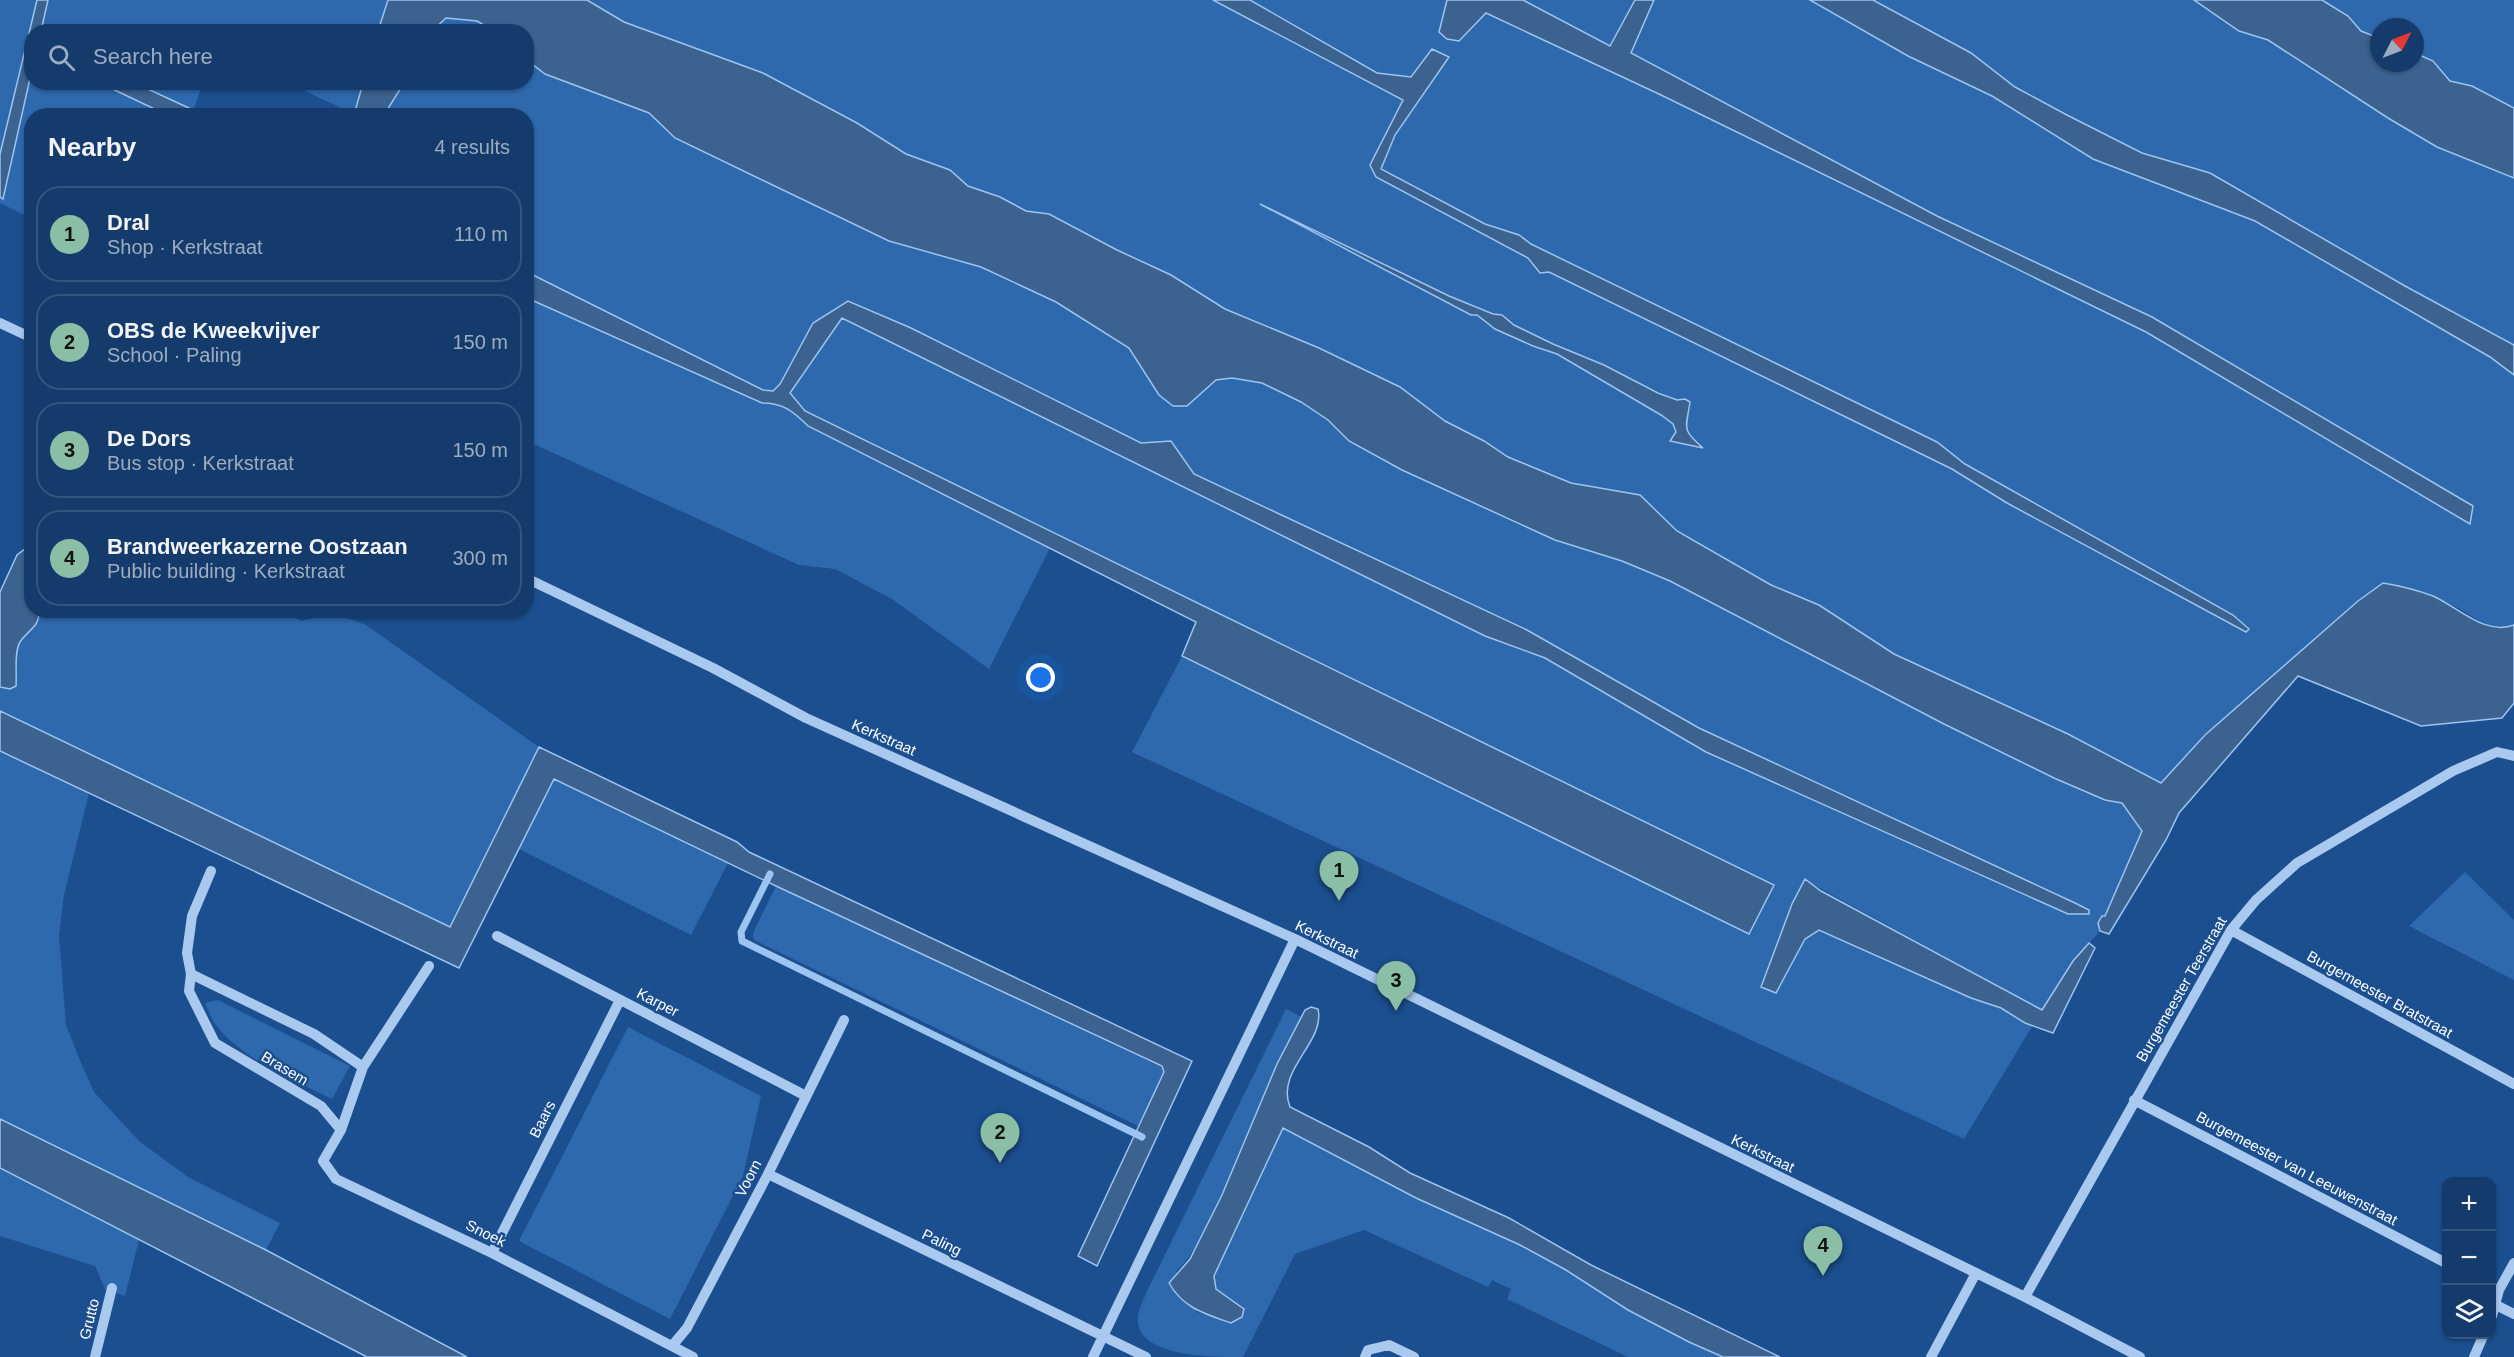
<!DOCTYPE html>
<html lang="en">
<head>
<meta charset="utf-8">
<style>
  :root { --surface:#143b6b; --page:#1d4271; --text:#f1f3f6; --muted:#9dadc1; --line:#33557e; --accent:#8abfa5 }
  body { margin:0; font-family:Helvetica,sans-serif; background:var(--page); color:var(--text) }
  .controls { position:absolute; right:18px; bottom:18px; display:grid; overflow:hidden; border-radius:12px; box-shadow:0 2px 4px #0004 }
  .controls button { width:54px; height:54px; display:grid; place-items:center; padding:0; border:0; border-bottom:2px solid var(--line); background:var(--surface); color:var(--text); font:30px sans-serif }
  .compass { position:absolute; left:2370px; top:18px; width:54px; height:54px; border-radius:50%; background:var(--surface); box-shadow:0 2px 4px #0004; rotate:48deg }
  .you { position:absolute; left:1041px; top:678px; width:21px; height:21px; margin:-15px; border:4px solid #fff; border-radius:50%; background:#1a73e8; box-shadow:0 0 0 9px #1a73e833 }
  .badge { display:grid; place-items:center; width:39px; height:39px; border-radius:50%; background:var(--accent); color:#111; font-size:20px; font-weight:700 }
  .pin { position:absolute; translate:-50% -50px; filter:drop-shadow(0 2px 3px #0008) }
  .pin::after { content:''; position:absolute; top:32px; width:21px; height:18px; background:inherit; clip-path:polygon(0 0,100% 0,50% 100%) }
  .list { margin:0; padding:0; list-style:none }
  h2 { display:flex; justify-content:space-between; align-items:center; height:78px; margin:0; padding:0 24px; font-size:26px }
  h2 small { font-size:20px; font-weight:400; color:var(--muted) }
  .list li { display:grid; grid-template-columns:39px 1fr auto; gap:18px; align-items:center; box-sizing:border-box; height:96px; margin:0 12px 12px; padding:0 12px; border:2px solid var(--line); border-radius:24px }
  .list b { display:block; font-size:22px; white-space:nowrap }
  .list p { margin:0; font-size:20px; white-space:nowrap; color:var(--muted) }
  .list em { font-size:20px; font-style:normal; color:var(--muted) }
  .icon { flex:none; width:33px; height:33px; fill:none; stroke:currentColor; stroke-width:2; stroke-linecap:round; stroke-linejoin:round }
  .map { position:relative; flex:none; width:2514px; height:1357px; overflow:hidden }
  .search { position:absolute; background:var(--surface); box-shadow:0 2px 4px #0004; left:24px; top:24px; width:510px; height:66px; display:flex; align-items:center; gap:15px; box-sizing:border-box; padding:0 21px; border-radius:24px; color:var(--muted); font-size:22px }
  .panel { position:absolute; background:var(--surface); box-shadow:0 2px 4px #0004; left:24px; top:108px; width:510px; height:510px; border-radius:24px }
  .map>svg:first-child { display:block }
  .green { fill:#2e69ad; fill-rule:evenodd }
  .water { fill:#3c6290; stroke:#9cc4f0; stroke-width:1.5 }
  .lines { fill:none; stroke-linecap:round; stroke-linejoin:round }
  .stream { stroke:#9cc4f0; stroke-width:7 }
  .minor { stroke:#a9c9ee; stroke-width:10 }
  .labels { text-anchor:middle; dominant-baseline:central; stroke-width:5; stroke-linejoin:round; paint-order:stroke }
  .street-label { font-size:15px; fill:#fff; stroke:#1b4f8f }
</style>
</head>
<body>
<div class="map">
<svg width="2514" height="1357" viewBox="0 0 2514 1357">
  <rect width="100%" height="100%" fill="#1b4f8f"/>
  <path class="green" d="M0,0h37l-37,154z
    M48,0h340l-10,31 -337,1z
    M587,0h626l190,100 -33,65 158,93 12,15 9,-1 403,197 55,34 239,129 3,-4 -16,-13 -268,-151 -28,-22 -406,-198 -12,-9 -34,-11 -104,-55 14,-34 53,-78 -16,-8 -21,28 -34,-4 -127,-73h197l-8,32 19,9 28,-28 175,82 485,237 324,191 2,-17 -320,-189 -215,-101 -307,-163 24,-53h540l45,31 29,9 120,78 49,29 77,31v447c-23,8 -38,-7 -56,-17 -16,-9 -34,-15 -52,-21l-201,147 -44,49 -93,-49 -174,-80 -75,-49 -48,-20 -94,-54 -37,-36 -69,-12 -63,-26 -24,-16 -39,-20 -45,-34 -81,-39 -94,-39 -82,-48 -26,-11 -68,-36 -23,-3 -26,-14 -32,-11 -18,-16 -44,-16 -49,-31 -94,-50 -139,-51zM1274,212l175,84 44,18 9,1 12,10 39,19 124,56 10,20 -1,14 15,14 -30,-7 5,-8 -3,-9 -12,-9 -104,-61 -24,-8 -38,-17 -18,-14h-6z
    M1523,0h112l-25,46z
    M2322,0h192v108l-42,-22 -22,-5 -17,-20 -18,-8v-26h-36v11l-18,-7 -13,-15z
    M458,17l19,4 17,10 -62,1 14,-14z
    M527,60l18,14 104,39 26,25 214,103 92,26 75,35 73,46 25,40 40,12 22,-20 16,-2 30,5 39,19 27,18 21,21 53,29 153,70 67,21 48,20 435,219 17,3 20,28 -37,85 -7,7 2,8 -27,30 -31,49 -237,-130 -29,112 29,-53 14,-9 152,68 32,11 30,16 -69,114 -832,-387 50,-96 567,278 25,-49 -969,-474 -15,-17 52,-76 643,318 60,22 161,94 361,162h21l1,-3 -390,-183 -172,-98 -333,-156 -23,-33 -30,2 -230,-115 -63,-27 -35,22 -33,61 -7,7 -10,-1 -236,-118 -1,-156h-142l20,-33 122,-1z
    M31,74l1,8 68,1 65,32 -133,1 -1,102 -31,-15v-6l3,1z
    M135,83h68l-10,28z
    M288,83h75l-9,31z
    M527,298l235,105c21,0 31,8 46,23l242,122 -61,121 -97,-70 -57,-30 -36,-4 -272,-124z
    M279,610l23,11c28,-9 38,-6 64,4l173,122 -89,181 -450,-217v-24l9,2 7,-3 3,-42 19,-22v-11z
    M0,751l89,42 -25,102 -5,41 7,89 15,38 13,29 45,49 49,36 92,46 -14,27 -266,-131z
    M554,779l174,84 -37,72 -172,-86z
    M2465,872l49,48v60l-105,-54z
    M776,886l386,181 2,5 -26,54 -384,-186 -1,-7z
    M218,1000l132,66 -18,33c-36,-18 -92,-41 -117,-75 -4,-6 -7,-14 -10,-21z
    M1286,1009l15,8c-33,65 -57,135 -91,201 -10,19 -17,39 -34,53l21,41 34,11 11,-6 -14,-20 -13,-8 -1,-13 69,-148 237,117 46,25 62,40 95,47h-95l-121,-58 4,-10 -19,-9 -4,7 -124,-57 -69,24 -52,103c-31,0 -110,0 -105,-41 1,-9 7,-19 10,-27z
    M628,1027l133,69 -18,80 -73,143 -151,-78z
    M0,1168l139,72 -14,56 -20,-7 -10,-23 -95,-30z"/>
  <path class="water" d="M37,0h11l-7,31 -9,1 -1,42 -28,125 -3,-2v-43z
    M388,0h199l37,22 139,51 94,50 49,31 44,16 18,16 32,11 26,14 23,3 68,36 54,25 54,34 94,39 81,39 45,34 39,20 24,16 63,26 69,12 37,36 94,54 48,20 75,49 174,80 93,49 44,-48 153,-134 25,-18c18,3 34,7 50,13 25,11 52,40 81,29v78l-12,15 -81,8 -123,-50 -119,137 -13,27 -57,94 -9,-3 -2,-8 4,-7h3l37,-85 -20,-28 -17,-3 -51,-22 -110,-54 -274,-143 -48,-20 -67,-21 -153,-70 -53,-29 -21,-21 -27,-18 -39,-19 -30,-5 -16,2 -29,26h-14l-14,-11 -30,-47 -73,-46 -75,-35 -92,-26 -214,-103 -26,-25 -104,-39 -18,-14 -1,-28 -32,-1 -17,-10 -31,-3 -14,13h-54z
    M1213,0h37l127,73 34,4 21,-28 17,8 -54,78 -14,34 104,55 34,11 12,9 406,198 28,22 268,151 16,14 -3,3 -239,-129 -55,-34 -403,-197 -9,1 -12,-15 -152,-81 -6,-12 33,-65z
    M1447,0h76l87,46 25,-46h19l-23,53 306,163 215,101 321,189 -3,18 -324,-192 -485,-237 -175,-82 -27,28 -12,-2 -8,-7z
    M1810,0h63l98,53 44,34 50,27 77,39 68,20 195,113 109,59v30l-24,-18 -235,-136 -162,-62 -101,-63 -84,-40z
    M2194,0h128l26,16 13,15 18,7v25h36v-10l18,8 17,20 22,5 42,22v70l-77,-31 -49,-29 -120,-78 -29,-9z
    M100,83h35l69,32h-37z
    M363,83v-1l41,1 -20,32h-30z
    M1260,204l189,92 44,18 9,1 12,10 39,19 51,21 54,28 19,7 8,-1 5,3c-4,27 -9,27 13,46l-33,-7 6,-9 -3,-8 -12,-9 -104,-61 -24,-8 -38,-17 -18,-14h-6z
    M527,272l236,118 10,1 7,-7 33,-61 35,-22 63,27 230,115 30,-2 23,33 333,156 172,98 376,175 14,7v4h-21l-362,-162 -161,-94 -60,-22 -643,-318 -52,75 15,18 969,474 -25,49 -567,-278 14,-34 -388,-196c-15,-15 -25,-23 -46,-23l-235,-105z
    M25,549l6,3v28l-4,7 5,23 6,1c4,14 -11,20 -18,31 -6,10 -3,32 -4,44l-6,3 -10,-2v-95l17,-37z
    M0,711l450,216 89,-180 198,95 12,10 443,209 -95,205 -19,-10 86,-184 -2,-6 -386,-180 -222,-107 -95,189 -459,-217z
    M1805,879l16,12 221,119 31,-49 16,-18 6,5 -42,85 -28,-10 -24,-15 -30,-10 -152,-68 -14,9 -29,54 -15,-6 31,-83z
    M1311,1007l7,2c8,33 -43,61 -28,98l79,40 41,26 99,45 82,47 189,92h-57l-34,-15 -61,-32 -62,-40 -46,-25 -104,-47 -133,-70 -69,148 2,13 28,20 -2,8 -11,6c-26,-9 -48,-15 -62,-40l21,-24 32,-64 55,-131 28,-54z
    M0,1119l266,131 201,107h-100l-367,-189z"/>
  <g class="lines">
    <path class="stream" d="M770,874l-29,58 1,9 400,196"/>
    <path class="minor" d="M0,323l32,15
      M526,578l187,90 93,50 489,221 730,358 115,60
      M211,871l-19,45 -5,37 4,21 -2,17 26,52 106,63 20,24
      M2231,930l283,154
      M497,936l309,160
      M429,966l-66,101 -22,63 -18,31 13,18 156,74 201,104
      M191,974l123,60 49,33
      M2134,1100l312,163
      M768,1174l378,183
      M492,1253l128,-253
      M2025,1297l206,-367 25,-30 41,-37 156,-92 44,-19 17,4
      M2496,1305l18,9
      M2492,1316l7,-26 15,-27
      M672,1346l15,-18 81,-154 76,-154
      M95,1357l17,-69
      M1093,1357l202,-418
      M1365,1357l3,-7 21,-5 25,12
      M1931,1357l45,-84
      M2474,1357l10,-23"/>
  </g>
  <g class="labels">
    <g class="street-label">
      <text transform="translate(884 737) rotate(24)">Kerkstraat</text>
      <text transform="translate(1327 939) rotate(26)">Kerkstraat</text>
      <text transform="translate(2181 989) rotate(-60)">Burgemeester Teerstraat</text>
      <text transform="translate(2380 994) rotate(29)">Burgemeester Bratstraat</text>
      <text transform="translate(658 1002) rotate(27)">Karper</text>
      <text transform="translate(285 1068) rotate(31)">Brasem</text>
      <text transform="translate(542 1119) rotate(-63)">Baars</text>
      <text transform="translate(1763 1153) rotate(26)">Kerkstraat</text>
      <text transform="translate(2297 1168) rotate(28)">Burgemeester van Leeuwenstraat</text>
      <text transform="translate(748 1178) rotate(-63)">Voorn</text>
      <text transform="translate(486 1233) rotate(26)">Snoek</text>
      <text transform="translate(942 1242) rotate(26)">Paling</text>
      <text transform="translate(89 1319) rotate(-76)">Grutto</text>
    </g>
  </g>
</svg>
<div class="controls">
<button>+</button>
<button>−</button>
<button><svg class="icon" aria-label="layers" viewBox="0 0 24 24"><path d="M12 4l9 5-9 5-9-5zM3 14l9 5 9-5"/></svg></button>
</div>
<svg class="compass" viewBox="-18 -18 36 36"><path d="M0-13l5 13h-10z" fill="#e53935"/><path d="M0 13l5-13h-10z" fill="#9dadc1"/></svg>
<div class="you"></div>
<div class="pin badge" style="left:1339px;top:901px">1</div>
<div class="pin badge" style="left:1000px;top:1163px">2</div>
<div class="pin badge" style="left:1396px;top:1011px">3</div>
<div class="pin badge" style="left:1823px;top:1276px">4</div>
<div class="search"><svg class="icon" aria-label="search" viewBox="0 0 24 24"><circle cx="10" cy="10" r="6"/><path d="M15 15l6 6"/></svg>Search here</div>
<section class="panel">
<h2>Nearby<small>4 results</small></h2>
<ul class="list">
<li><span class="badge">1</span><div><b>Dral</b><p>Shop · Kerkstraat</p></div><em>110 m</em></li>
<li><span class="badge">2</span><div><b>OBS de Kweekvijver</b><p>School · Paling</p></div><em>150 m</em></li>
<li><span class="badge">3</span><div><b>De Dors</b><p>Bus stop · Kerkstraat</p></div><em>150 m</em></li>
<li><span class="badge">4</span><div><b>Brandweerkazerne Oostzaan</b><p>Public building · Kerkstraat</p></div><em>300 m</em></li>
</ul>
</section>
</div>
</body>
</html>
